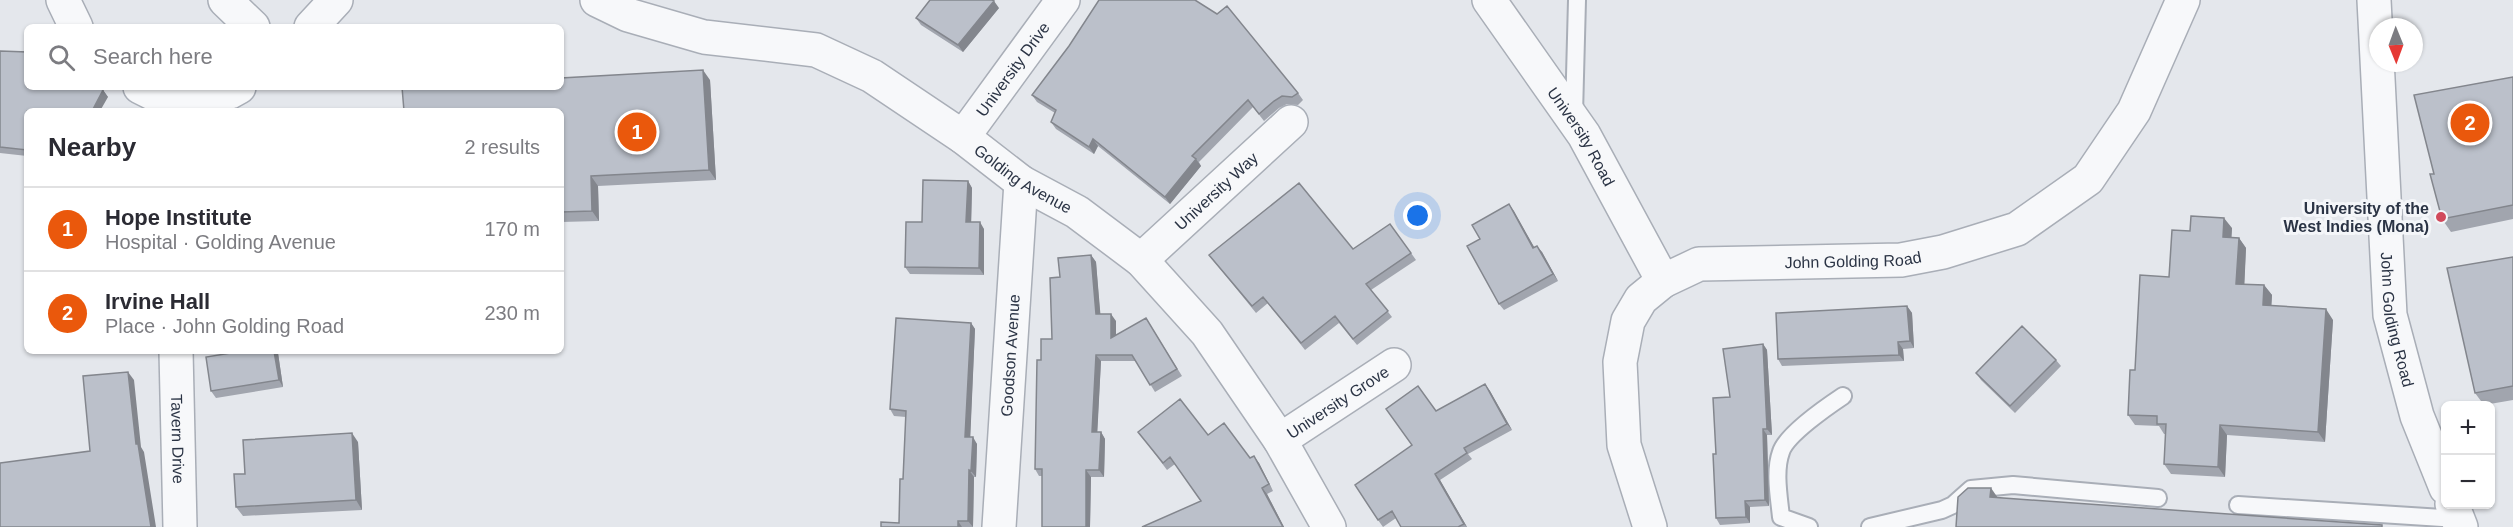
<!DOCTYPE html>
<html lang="en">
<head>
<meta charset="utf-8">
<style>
  :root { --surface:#fff; --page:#f7f7f7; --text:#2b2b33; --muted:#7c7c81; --line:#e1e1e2; --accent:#ea580c }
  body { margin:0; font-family:Arial,sans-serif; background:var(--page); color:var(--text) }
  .controls { position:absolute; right:18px; bottom:18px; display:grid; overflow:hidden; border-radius:9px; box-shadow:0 2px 4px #0004 }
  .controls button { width:54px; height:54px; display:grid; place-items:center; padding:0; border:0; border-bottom:2px solid var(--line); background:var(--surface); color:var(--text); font:30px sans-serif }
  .compass { position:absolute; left:2369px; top:18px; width:54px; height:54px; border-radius:50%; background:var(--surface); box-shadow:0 2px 4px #0004; rotate:179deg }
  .you { position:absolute; left:1418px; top:216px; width:21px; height:21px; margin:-15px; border:4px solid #fff; border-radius:50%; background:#1a73e8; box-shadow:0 0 0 9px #1a73e833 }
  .badge { display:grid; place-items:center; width:39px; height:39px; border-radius:50%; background:var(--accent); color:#fff; font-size:20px; font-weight:700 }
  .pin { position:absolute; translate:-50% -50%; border:3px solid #fff; box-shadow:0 2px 6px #0006 }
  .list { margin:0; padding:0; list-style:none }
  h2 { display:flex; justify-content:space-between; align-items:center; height:78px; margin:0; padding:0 24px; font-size:26px }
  h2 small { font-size:20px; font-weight:400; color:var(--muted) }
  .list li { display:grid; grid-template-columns:39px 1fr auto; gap:18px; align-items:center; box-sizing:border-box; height:84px; padding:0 24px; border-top:2px solid var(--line) }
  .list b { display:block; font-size:22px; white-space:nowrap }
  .list p { margin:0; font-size:20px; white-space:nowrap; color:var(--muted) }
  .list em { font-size:20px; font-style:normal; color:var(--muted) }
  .icon { flex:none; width:33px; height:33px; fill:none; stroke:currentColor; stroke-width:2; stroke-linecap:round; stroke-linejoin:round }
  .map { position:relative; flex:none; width:2513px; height:527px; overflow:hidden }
  .search { position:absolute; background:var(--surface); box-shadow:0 2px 4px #0004; left:24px; top:24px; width:540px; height:66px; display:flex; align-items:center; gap:15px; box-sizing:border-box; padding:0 21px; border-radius:9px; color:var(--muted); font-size:22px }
  .panel { position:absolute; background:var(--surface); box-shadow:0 2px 4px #0004; left:24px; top:108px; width:540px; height:246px; border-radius:9px }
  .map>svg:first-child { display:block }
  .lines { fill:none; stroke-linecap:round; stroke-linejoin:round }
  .service-casing { stroke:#a9aeb7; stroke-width:20 }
  .minor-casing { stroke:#a9aeb7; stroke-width:36 }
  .tertiary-casing { stroke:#a9aeb7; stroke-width:36 }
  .service { stroke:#f7f8fa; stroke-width:16 }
  .minor { stroke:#f7f8fa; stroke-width:33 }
  .tertiary { stroke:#f7f8fa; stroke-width:33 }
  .wall { fill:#a1a5ae }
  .shaded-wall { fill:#83868d }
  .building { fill:#bbc0ca; stroke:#83868d; stroke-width:1.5 }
  .poi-dot { fill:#d1495b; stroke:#f4f6f9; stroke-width:2 }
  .labels { text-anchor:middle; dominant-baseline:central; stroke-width:6; stroke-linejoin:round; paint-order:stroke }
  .street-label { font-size:16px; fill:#2b3445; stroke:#f4f6f9 }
  .poi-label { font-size:16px; font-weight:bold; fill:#2b3445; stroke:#f4f6f9; text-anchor:end }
</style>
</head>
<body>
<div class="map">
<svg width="2513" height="527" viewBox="0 0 2513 527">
  <rect width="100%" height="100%" fill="#e4e7ec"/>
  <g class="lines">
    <defs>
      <path id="service" d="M1574,114l3,-114
        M2238,505l220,14
        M1809,527l-28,-10c-2,-20 -7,-46 0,-65 5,-17 47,-46 62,-56
        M1870,527l72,-17 11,-5 18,-16 42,-4 145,13"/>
      <g id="minor">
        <path d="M63,0l13,27"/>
        <path d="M225,0l28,27"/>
        <path id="s1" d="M597,0l31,15 76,22 112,13 56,26 91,61 58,45 56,30 64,48 66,73 73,107 49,87"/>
        <path d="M311,27l25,-27"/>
        <path d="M140,87l12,6 41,12"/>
        <path d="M193,105l37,-13 9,-5"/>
        <path id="s2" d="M963,137l100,-137"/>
        <path id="s3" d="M1141,260l150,-138"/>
        <path id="s4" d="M176,351l4,176"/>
        <path id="s5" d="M1280,440l114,-75"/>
        <path id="s6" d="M999,527l22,-345"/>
        <path d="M1650,527l-26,-82 -4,-83 8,-41 13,-22 22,-18"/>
      </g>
      <g id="tertiary">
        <path id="s7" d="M1489,0l95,135 79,146 36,-17 202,-4 42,-8 74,-23 71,-50 46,-68 49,-111"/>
        <path id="s8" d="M2374,0l16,315 27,101 29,72"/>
        <path d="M2452,504l9,23"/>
      </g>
    </defs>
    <use href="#service" class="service-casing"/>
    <use href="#minor" class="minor-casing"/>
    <use href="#tertiary" class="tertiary-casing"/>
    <use href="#service" class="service"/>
    <use href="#minor" class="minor"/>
    <use href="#tertiary" class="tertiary"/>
  </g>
  <path class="wall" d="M999,8l-36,44 -42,-27 -5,-7z
    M0,51l103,39 5,7 -81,14v45l-27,-3z
    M2513,77v142l-62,13 -9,-13 -8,-45z
    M710,80l6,100 -118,6 1,35 -38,1v-111z
    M1298,93l5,7 -5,5 -11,-1 -8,4 -15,13 -11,-14 -54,55 2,4 -31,38 -72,-58 -4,8 -38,-25 -5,-7 4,-9 -18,-11 -5,-7z
    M968,181l4,7 -1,34 13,7v46l-74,-1 -5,-7 17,-45z
    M1509,204l25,43 8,5 16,29 -54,29 -5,-6 -19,-65z
    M2232,228l-1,10h8l7,10 -2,36 20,1 8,10 -1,10 62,15 -8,122 -98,-7 -2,42 -54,-3 -7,-10 2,-30h-2l-5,-8 -24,-1 -7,-10 7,-45 34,-93 21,-46z
    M1353,249l58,4 5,7 -45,30 21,27 -35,28 -18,-22 -34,27 -37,-47 -12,10 -47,-58z
    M1091,255l5,7 4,52 16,7v15l30,-18 36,58 -27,16 -19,-31h-35l-4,71h4l4,7 -1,38h-13l-1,50h-48v-51h-3l-4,-7 6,-109 11,-21 8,-62z
    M2513,257v143l-29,5 -9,-12z
    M1907,306l5,7 2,35 -11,1 1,12 -122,5 -4,-7z
    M971,323l4,6 -5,108 7,7 -1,33h-2l-1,50h-92l18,-4 4,-44 3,-62 -12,-1 -4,-7z
    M1763,344l4,6 5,85h-5l2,71 -19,1v16l-30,2 -4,-7v-64z
    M243,351h33l2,2 5,34 -67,11 -5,-7z
    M2056,360l5,6 -46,47 -34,-33 -5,-7z
    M1485,384l5,7 22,39 -44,24 4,5 -32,21 27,47h-66l-5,-9 -13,9 -5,-7 34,-75 24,-34z
    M1208,435l51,28 14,28 -6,3 17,33h-142l59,-26 -26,-37 -8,6 -24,-32z
    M358,442l4,68 -119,6 -7,-9z"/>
  <path class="shaded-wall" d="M994,1l5,7 -36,44 -5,-7z
    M703,70l7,10 6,100 -7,-10z
    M103,90l5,7 -8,14h-8z
    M1093,139l5,7 -4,8 -5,-7z
    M1196,159l5,7 -31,38 -5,-7z
    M591,176l7,10 1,35 -7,-10z
    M968,181l4,7 -1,41 -5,-7z
    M1509,204l5,7 24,43 -5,-6z
    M2224,218l8,10 -1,19 -8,-10z
    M980,222l4,7v46l-5,-7z
    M2239,238l7,10 -2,46 -8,-10z
    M1537,246l5,6 16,29 -5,-7z
    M1091,255l5,7 5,59 -5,-7z
    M2264,285l8,10 -1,20 -8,-10z
    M1907,306l5,7 2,35 -4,-7z
    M2326,309l7,11 -8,122 -7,-10z
    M1111,314l5,7v24l-5,-7z
    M971,323l4,6 -5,115 -5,-7z
    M1898,342l5,7 1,12 -5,-6z
    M1763,344l4,6 5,85 -5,-6z
    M274,351h2l2,2 5,34 -4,-7z
    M1096,355l5,6 -4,78 -5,-7z
    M128,372l6,8 7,67 3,5 12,75h-5l-15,-83z
    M1485,384l5,7 22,39 -5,-6z
    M2220,425l7,10 -2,42 -7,-10z
    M1763,429l4,6 2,71 -4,-6z
    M1101,432l4,7 -1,38 -5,-7z
    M352,433l6,9 4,68 -6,-10z
    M973,437l4,7 -1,33 -5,-6z
    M1254,456l5,7 14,28 -4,-7z
    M969,470l5,7 -1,50 -5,-6z
    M1086,470l5,7 -1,50h-4z
    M1435,474l5,6 27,47 -3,-3z
    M1262,488l5,6 17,33h-1z
    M1991,488l7,10 -8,-1z
    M1745,501l5,6v16l-4,-6z
    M958,521l4,6h-4z"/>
  <path class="building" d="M930,0h62l2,1 -36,44 -42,-27z
    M1099,0h96l22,14 10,-8 71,87 -6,4 -10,-1 -8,5 -15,13 -11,-14 -56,56 4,3 -31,38 -72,-58 -4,8 -38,-25 5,-12 -24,-15 37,-49z
    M0,51l27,1v35h70l6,3 -11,21h-65v39l-27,-3z
    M703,70l6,100 -118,6 1,35 -31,1v-101h-157l-2,-24h159v-9z
    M2513,77v128l-71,14 -12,-45h4l-20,-79z
    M923,180l45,1 -2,41h14l-1,46 -74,-1 1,-45h16z
    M1299,183l54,66 37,-25 21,29 -45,31 22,27 -35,28 -18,-23 -34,27 -38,-46 -11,9 -43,-51z
    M1509,204l24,44 4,-2 16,28 -54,30 -32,-58 13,-7 -8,-14z
    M2191,216l33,2 -1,19 16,1 -3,46 28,1 -1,20 63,4 -8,123 -98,-7 -2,42 -54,-3 2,-40h-9v-8l-29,-1 2,-45h5l5,-95 29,2 3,-47 18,1z
    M1091,255l5,59h15v24l35,-20 31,51 -27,16 -18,-30h-36l-4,77h9l-2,38h-13v57h-44v-58h-7l2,-109h4v-21h11l-2,-61 10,-1 -2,-19z
    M2513,257v129l-38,7 -28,-125z
    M1907,306l3,35 -12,1 1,13 -121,4 -2,-46z
    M896,318l75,5 -6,114h8l-2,34 -2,-1 -1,51h-10v6h-77v-5l18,1 1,-44h3l3,-68 -16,-2z
    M2022,326l34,34 -46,46 -34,-33z
    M1763,344l4,85h-4l2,71 -20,1 1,16 -30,1 -3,-64h3l-3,-56 17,-1 -7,-48z
    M243,351h31l5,29 -68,11 -5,-34z
    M128,372l8,72h2l13,83h-151v-64l90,-12 -7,-75z
    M1485,384l22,40 -43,24 3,5 -32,21 29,50 -6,3h-57l-9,-16 -14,9 -23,-35 57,-40 -26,-36 32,-23 18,25z
    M1180,399l28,36 16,-12 26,35 4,-2 15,28 -7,4 21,39h-141l59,-26 -31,-44 -7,6 -25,-31z
    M352,433l4,67 -120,7 -2,-33h11l-2,-34z
    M1968,488h23l-1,9 392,28v2h-426l2,-30z"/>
  <circle class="poi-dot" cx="2441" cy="217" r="6"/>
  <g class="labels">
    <g class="street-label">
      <text stroke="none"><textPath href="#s2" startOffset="84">University Drive</textPath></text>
      <text stroke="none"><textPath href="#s7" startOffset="165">University Road</textPath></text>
      <text stroke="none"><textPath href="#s1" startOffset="471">Golding Avenue</textPath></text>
      <text stroke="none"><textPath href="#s3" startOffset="102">University Way</textPath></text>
      <text stroke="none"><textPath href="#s7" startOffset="525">John Golding Road</textPath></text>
      <text stroke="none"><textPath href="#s8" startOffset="321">John Golding Road</textPath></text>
      <text stroke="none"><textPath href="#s6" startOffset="172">Goodson Avenue</textPath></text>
      <text stroke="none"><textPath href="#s5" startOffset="69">University Grove</textPath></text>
      <text stroke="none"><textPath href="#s4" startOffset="88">Tavern Drive</textPath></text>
    </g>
    <g class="poi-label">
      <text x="2429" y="208">University of the<tspan x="2429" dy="18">West Indies (Mona)</tspan></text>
    </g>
  </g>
</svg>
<div class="controls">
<button>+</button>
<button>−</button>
</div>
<svg class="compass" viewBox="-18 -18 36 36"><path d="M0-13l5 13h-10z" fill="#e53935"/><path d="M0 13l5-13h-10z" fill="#7c7c81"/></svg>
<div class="you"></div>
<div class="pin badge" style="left:637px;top:132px">1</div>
<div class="pin badge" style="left:2470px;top:123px">2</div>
<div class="search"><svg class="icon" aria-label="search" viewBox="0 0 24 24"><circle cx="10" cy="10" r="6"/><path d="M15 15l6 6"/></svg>Search here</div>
<section class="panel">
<h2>Nearby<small>2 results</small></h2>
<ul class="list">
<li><span class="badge">1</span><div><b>Hope Institute</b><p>Hospital · Golding Avenue</p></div><em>170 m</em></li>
<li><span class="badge">2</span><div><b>Irvine Hall</b><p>Place · John Golding Road</p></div><em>230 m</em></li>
</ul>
</section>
</div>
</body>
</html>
